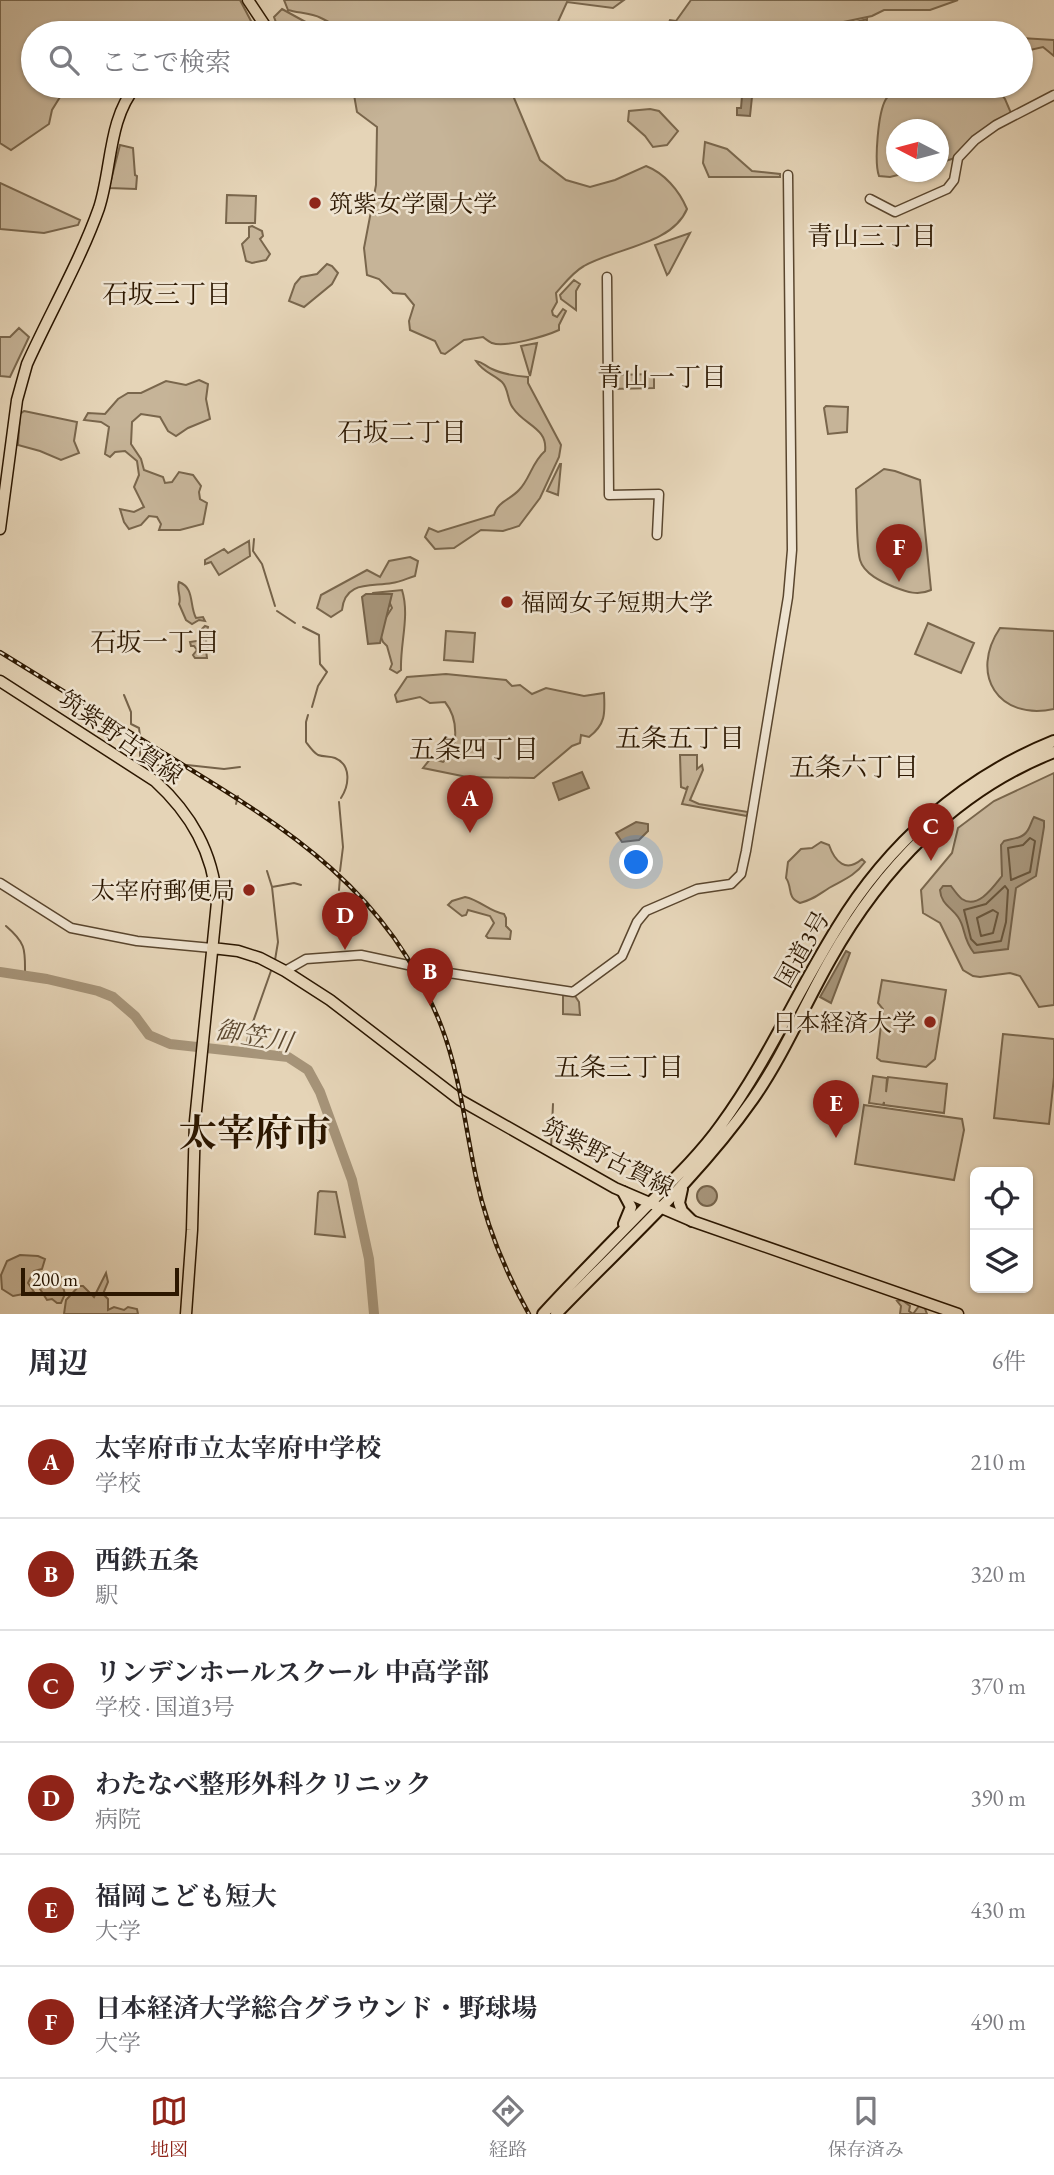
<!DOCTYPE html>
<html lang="ja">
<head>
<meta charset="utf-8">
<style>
  :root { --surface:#fff; --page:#f2f2f3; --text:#2b2b33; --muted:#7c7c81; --line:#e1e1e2; --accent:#8f2418 }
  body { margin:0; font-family:"EB Garamond","Noto Serif JP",serif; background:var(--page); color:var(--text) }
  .controls { position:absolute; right:21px; bottom:21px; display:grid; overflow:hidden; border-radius:10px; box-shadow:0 2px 5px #0004 }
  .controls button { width:63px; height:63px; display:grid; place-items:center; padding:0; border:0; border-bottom:2px solid var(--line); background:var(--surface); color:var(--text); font:35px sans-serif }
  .compass { position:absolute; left:886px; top:119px; width:63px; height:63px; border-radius:50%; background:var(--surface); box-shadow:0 2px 5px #0004; rotate:276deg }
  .scale { position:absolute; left:21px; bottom:18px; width:158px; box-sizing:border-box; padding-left:7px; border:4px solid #2c1700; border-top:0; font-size:19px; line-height:24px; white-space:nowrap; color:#2c1700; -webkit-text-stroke:5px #eee3d0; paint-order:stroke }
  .you { position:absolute; left:637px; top:863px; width:24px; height:24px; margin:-18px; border:5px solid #fff; border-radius:50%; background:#1a73e8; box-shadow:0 0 0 10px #1a73e833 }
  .badge { display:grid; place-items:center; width:46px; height:46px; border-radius:50%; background:var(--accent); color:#fff; font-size:23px; font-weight:700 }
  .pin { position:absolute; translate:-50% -58px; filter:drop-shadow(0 2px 4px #0008) }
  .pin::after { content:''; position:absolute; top:37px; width:24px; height:21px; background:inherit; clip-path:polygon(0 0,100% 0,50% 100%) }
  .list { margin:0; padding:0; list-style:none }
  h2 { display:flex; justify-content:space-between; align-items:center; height:91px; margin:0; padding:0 28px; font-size:30px }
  h2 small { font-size:23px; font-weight:400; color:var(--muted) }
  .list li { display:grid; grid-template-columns:46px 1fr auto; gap:21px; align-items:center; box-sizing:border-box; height:112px; padding:0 28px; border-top:2px solid var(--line) }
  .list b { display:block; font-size:26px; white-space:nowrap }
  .list p { margin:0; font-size:23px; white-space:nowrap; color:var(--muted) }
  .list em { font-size:23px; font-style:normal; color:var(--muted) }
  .icon { flex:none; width:38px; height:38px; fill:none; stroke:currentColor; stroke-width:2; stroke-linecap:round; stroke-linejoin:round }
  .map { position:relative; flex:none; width:1054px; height:1314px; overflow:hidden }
  .search { position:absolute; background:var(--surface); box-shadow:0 2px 5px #0004; left:21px; right:21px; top:21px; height:77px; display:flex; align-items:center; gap:18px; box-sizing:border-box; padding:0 24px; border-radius:38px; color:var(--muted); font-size:26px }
  .sheet { height:763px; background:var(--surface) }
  nav { display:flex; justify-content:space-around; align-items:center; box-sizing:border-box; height:98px; border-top:2px solid var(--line); background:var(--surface); font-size:19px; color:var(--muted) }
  nav a { display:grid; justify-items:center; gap:4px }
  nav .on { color:var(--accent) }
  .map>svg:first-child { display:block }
  .green { fill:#c6b498; stroke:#79664c; stroke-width:2 }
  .water { fill:#a69479; stroke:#756249; stroke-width:2 }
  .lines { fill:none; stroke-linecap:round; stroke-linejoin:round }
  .shore { stroke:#69563c; stroke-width:2 }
  .stream { stroke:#756249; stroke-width:2 }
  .river { stroke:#a69479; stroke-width:10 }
  .tertiary-casing { stroke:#5a462e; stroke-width:11 }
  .primary-casing { stroke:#2c1700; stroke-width:13 }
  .trunk-casing { stroke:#2c1700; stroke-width:14 }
  .tertiary { stroke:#eee3d0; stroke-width:8 }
  .primary { stroke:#e5d4b7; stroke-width:10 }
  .trunk { stroke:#e5d4b7; stroke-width:10 }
  .rail-casing { stroke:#2c1700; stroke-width:4.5 }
  .rail { stroke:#eee3d0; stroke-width:2; stroke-dasharray:5; stroke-linecap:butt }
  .poi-dot { fill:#8f2418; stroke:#eee3d0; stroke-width:2.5 }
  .labels { text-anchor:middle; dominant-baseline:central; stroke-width:5; stroke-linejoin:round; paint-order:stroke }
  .poi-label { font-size:24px; fill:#2c1700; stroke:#eee3d0; text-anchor:start }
  .street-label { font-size:24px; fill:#2c1700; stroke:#eee3d0 }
  .neighbourhood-label { font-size:26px; fill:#2c1700; stroke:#eee3d0 }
  .water-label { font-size:26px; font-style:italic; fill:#5d4930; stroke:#eee3d0 }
  .town-label { font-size:38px; font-weight:bold; fill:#2c1700; stroke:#eee3d0 }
</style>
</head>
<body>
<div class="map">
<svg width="1054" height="1314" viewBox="0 0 1054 1314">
  <rect width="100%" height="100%" fill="#e5d4b7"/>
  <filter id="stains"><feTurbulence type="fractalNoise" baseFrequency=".00286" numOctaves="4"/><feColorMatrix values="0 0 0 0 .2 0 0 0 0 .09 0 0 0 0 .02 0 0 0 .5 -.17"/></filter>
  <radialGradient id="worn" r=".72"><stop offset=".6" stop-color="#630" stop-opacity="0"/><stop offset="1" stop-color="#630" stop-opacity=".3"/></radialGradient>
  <path class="green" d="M0,0h240l11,21 15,12h-25l-2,-3 -12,-1 -2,4h-192v53h32v3l-13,21 -3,14 -38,26 -11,-7z
    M284,0h340l-11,8 -46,-6 -10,22 -17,9h-161l-1,-5c-29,15 -35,0 -57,-10 -10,-5 -23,-5 -33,-8z
    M691,0h267l-28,10h-46l-12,6 -33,7 -6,10h-169l6,-13 6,1z
    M282,9l29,16 26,8h-57l-6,-16z
    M1021,38l33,2v16l-11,-9 -22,5z
    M343,86h166l31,74 26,20 24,7 25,-7 31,-14c18,7 33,24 41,43 -15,36 -72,39 -103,57 -11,6 -20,18 -28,27l1,9 -5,9 1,4 4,2 6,-8 3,2 -7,14v5c-13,6 -54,18 -67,13 -1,0 -8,-5 -9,-6l-19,3 -19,14 -4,-1 -6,-12 -25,-11 -1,-9 5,-16 -9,-11 -12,-1 -14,-14 -12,-4 -3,-27 12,-63 1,-58 -20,-15 -4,-23z
    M904,86h91l10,13 6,14 -31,20 -25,25 -16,5v-33h-42v42h13l-20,5 -11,-1c-5,-14 -1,-64 7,-77 4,-6 13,-10 18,-13z
    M650,109l9,2 19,20 -11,14 -14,2 -8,-11 -17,-15 1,-10z
    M705,142l22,7 25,22 28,3v3h-71l-6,-14z
    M120,145l13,3 2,27 2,1 -1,13 -27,-1z
    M0,183l80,37 -2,5 -34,8 -44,-4z
    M227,195l29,1 -1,27h-29z
    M252,226l10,5 1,5 -3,3 10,15 -4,6 -14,3 -6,-2 -4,-17 7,-7v-10z
    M690,233l-21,40 -2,2 -12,-30z
    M327,264l5,2 6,7 -6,11 -28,23 -15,-6 6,-17 6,-7 16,-3z
    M574,280l6,4 -4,7v19l-15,-11 -1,-4z
    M19,328l10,9 -19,40 -10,-1v-39h10z
    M537,343l-7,33 -9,-30z
    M476,361c7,1 9,5 16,8 10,5 24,7 36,8v6l33,62 -2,12 -19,41 -21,28 -16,5 -22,-1 -27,18 -19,1 -10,-12 4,-9 9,4 56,-17c4,-14 16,-15 25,-25 11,-11 13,-28 26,-39 3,-23 -21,-26 -32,-43 -6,-7 -4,-19 -11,-26 -9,-8 -19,-10 -26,-21z
    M654,374v14l-42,1 2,-14z
    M199,380l9,4 -2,15 4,20 -22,9 -12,8 -8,-5 -8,-14 -19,-3 -9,8 -1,22 10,15 3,11 19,7 2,6 7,-1 7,-10 14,3 8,11 -2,6 1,7 7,4 -4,21 -23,6h-21l2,-6 -4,-7 -8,-1 -8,9 -12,4 -5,-7 -4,-13 14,3 10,-5 -10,-20 5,-12 -2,-14 -12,-10 -10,1 -5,5 -5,-3 4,-27 -8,-5 -17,-2 4,-7 17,1 13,-15 10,-6h13l25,-12 20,4z
    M826,406l22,1 -1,25 -19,2 -4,-26z
    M24,411l53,11 -3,19 5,12 -18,7 -21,-9 -22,-6 2,-31z
    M560,464h1l-3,31 -11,-4z
    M884,469l11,2 25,9 11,110c-13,6 -24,2 -37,-3 -12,-5 -30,-13 -34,-27 -4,-14 -3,-54 -4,-71z
    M249,541l1,15 -31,19 -8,-13 -6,2v-4l19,-11 4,4z
    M410,557l8,4 -3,15c-7,2 -15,6 -23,7 -20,4 -47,-3 -50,27l-11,7 -14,-9 4,-13 46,-25 13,7 9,-16z
    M179,582c16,6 10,23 17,36l7,-1 2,4 -6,-1 -7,4 -6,-4 -7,-16c3,-6 -3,-15 0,-22z
    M402,590c8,26 -2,53 -1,80l-4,3 -7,-4 2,-5 -5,-18 -4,-4 -3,-7 3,-13 9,-14 -4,-9 -22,3 7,-9z
    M928,623l46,20 -13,30 -46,-19z
    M205,626l3,1 -2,14 2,6 -2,3 1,8h-12l-2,-3 4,-5 -3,-4h-3l-1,-4 13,-2 -1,-11z
    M1000,628l54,3v78c-56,12 -85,-35 -54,-81z
    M446,631l29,2 -2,29 -29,-2z
    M446,674l60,6 6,6 8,-1 12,9 14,-6 38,8 20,-3c1,20 2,31 -15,44l-8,-2 -1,8 -8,3 -38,32 -67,-1 -44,-9 8,-10 12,4c17,-14 15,-44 2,-60l-15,1 -10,-6 -23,5 -2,-7 12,-18z
    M680,755h17v14l5,-4 1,5 -13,30 9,4 49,8 -1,4 -65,-12 6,-18 -2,3 -5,-2z
    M1054,773v232l-15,2 -19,-31 -10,-3 -30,4 -7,-1 -10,-6 -23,-47 -17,-10 -2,-23 31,-37 6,-25 36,-27z
    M821,842l8,3c6,17 17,28 33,14l3,3c-10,14 -22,18 -36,26 -11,7 -15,11 -29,15 -14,-6 -7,-15 -14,-25l2,-16 13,-13 11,-1z
    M465,897c15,3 25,15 39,17l2,4v8l5,5 -1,8 -22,-1 -2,-2 8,-13 -4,-7 -22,-6 -2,5 -4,1 -14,-11 4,-4z
    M882,980l64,10 -11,69 -9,8 -45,-6 -4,-3 6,-49 -5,-6z
    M563,995l12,1 4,6 1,13 -17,-1z
    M1003,1034l51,5v38l-5,47 -55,-6z
    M873,1076l14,2 -1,14 2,-15 59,7 -3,29 -60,-8v-3l-1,3 -14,-2z
    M864,1105l98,14 2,11 -10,50 -99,-16z
    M320,1191l16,1 9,45 -30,-3 3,-41z
    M20,1255l18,1 7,3 -3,10 -8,2 -6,12 6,9 -21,4 -11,-7 -1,-14 6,-14z
    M106,1273l2,9 -5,12 5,5v11l6,-3 10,3 4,-3 9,2 1,5h-74l2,-14 13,-14h4l11,11z
    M59,1275l2,2 -2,6 4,4 2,7 -4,9h-4l-5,-4 -5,1 -7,-11 6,-11z
    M902,1300l8,6 -1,5 4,3 6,-8h5l3,8h-27l1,-8 -4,-5z"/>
  <path class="water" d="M867,19l-1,14h-29l3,-7z
    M742,96l10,1 -2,19 -13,-1v-7h4z
    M366,594h26l-12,49 -12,1 -6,-47z
    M582,772l7,16 -30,12 -6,-17z
    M1034,817l10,4v6l-8,49 -20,12 -8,61 -34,4c-12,-15 -8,-25 -16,-36 -7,-10 -17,-13 -18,-27l3,-4h8c3,4 7,10 11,13 16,11 32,-13 40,-23l-1,-31 3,-4c10,-3 20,-2 25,-13 2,-4 3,-8 5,-11z
    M636,822l12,2v7l-9,9 -17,2 -6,-9z
    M846,951l4,2 -19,50 -11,-6z
    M697 1196a10 10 0 1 1 20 0a10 10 0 1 1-20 0Z"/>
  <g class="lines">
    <path class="shore" d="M1030,838l5,3 -5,31 -19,8 -3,-32 15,-3z
      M1005,886l3,4 -2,32 -5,19 -24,4 -6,-6 -7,-29 22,-6z
      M993,910l5,3 -5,20 -12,3 -4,-18z"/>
    <path class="stream" d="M254,539l-1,12 9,13 13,42
      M277,611l18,12
      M303,627l16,8 1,29 7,8 -9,14 -6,21
      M124,695l7,17v12l8,4 1,8
      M308,715l-2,7v20c3,4 7,10 12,13 6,2 12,1 17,3 17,7 14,28 6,40
      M140,748v8l11,9h27
      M187,765l37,4 16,-2
      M339,802l4,45 -3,24
      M236,804l2,-8
      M267,871l5,16
      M339,890l1,-13
      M6,926c21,18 19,24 19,50
      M275,960l3,-18 -6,-55 22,-4 7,2
      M246,1052l2,-16 24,-68
      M551,1148l2,-44"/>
    <path class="river" d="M0,972l47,7 51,12 15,6 22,19 14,19 21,9 118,13 20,13 12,22 32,88 17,79 5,55"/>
    <defs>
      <path id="tertiary" d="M870,199l25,13 52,-23 7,-9 4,-22 17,-18 21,-15 58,-30
        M607,277l2,218 50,-1 -2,41
        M0,883l71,45 66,13 75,7
        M285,971l21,-12 55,-4 75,16 137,21 49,-36 15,-34 9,-11 51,-22 34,-5 10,-10 5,-23 42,-254 4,-47 -4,-375"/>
      <path id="primary" d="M248,0l22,33
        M0,529l17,-129 10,-36c23,-51 54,-105 72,-156 13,-40 9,-89 37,-122
        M0,681l155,100c36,33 58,71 62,121l-22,219 -3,109 -6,84
        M212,948l26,3 22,7 25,13 45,29 130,100 155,88 77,33 266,93"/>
      <path id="trunk" d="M682,1189l-3,14 3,8 10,10
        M623,1192l8,15 -7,17
        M543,1314c32,-35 66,-69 99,-103 27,-27 57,-55 79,-86 46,-63 75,-131 116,-197 51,-84 125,-150 217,-187
        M556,1314c67,-70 141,-135 197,-215 30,-43 51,-93 77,-139 51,-91 125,-169 224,-208"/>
    </defs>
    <use href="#tertiary" class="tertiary-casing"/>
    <use href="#primary" class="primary-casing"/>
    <use href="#trunk" class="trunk-casing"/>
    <use href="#tertiary" class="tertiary"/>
    <use href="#primary" class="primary"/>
    <use href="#trunk" class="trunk"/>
    <defs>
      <path id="rail" d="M0,652c54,33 108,67 162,100 121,74 226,135 280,276 18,48 23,98 34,149 10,48 29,94 53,137"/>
    </defs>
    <use href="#rail" class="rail-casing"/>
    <use href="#rail" class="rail"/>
  </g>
  <g class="poi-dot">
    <circle cx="315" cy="203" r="7"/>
    <circle cx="507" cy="602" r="7"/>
    <circle cx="249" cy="890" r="7"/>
    <circle cx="930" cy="1022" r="7"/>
  </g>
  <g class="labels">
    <g class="poi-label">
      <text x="329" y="203">筑紫女学園大学</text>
      <text x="521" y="602">福岡女子短期大学</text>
      <text x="235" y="890" text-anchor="end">太宰府郵便局</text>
      <text x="916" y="1022" text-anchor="end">日本経済大学</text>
    </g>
    <g class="street-label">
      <text transform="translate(121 737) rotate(35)">筑紫野古賀線</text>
      <text transform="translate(802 949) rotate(-60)">国道3号</text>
      <text transform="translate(608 1157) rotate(27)">筑紫野古賀線</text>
    </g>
    <g class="neighbourhood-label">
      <text x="872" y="236">青山三丁目</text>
      <text x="167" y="294">石坂三丁目</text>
      <text x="662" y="377">青山一丁目</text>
      <text x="402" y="432">石坂二丁目</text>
      <text x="155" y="642">石坂一丁目</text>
      <text x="680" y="738">五条五丁目</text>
      <text x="474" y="749">五条四丁目</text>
      <text x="854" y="767">五条六丁目</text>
      <text x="619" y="1067">五条三丁目</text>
    </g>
    <g class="water-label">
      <text transform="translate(254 1036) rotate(10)">御笠川</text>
    </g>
    <g class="town-label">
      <text x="255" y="1132">太宰府市</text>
    </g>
  </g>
  <rect width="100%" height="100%" filter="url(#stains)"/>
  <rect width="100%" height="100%" fill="url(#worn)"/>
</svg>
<div class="controls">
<button><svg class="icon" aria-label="locate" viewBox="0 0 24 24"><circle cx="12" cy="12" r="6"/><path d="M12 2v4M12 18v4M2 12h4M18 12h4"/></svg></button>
<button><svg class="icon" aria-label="layers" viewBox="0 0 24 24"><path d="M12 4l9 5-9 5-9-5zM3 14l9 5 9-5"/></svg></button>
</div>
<svg class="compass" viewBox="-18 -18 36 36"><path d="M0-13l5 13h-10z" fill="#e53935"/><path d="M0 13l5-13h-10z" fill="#7c7c81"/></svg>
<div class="scale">200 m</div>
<div class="you"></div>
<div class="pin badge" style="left:470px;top:833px">A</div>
<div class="pin badge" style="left:430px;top:1006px">B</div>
<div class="pin badge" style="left:931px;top:861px">C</div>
<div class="pin badge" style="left:345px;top:950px">D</div>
<div class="pin badge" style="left:836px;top:1138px">E</div>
<div class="pin badge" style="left:899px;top:582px">F</div>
<div class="search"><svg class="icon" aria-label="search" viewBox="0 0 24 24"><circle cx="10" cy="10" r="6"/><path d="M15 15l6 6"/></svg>ここで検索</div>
</div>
<section class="sheet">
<h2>周辺<small>6件</small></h2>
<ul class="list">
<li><span class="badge">A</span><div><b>太宰府市立太宰府中学校</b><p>学校</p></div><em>210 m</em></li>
<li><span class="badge">B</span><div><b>西鉄五条</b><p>駅</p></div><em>320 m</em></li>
<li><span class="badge">C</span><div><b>リンデンホールスクール 中高学部</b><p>学校 · 国道3号</p></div><em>370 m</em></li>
<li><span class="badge">D</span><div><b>わたなべ整形外科クリニック</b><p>病院</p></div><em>390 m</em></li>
<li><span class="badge">E</span><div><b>福岡こども短大</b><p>大学</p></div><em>430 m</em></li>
<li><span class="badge">F</span><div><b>日本経済大学総合グラウンド・野球場</b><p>大学</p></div><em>490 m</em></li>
</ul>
</section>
<nav>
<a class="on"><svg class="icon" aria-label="map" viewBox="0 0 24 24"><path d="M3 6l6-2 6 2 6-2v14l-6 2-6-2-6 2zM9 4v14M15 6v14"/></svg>地図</a>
<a><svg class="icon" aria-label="directions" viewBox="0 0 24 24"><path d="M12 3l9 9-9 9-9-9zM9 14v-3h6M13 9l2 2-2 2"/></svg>経路</a>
<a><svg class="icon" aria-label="saved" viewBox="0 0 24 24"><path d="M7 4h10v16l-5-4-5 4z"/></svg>保存済み</a>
</nav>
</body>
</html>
